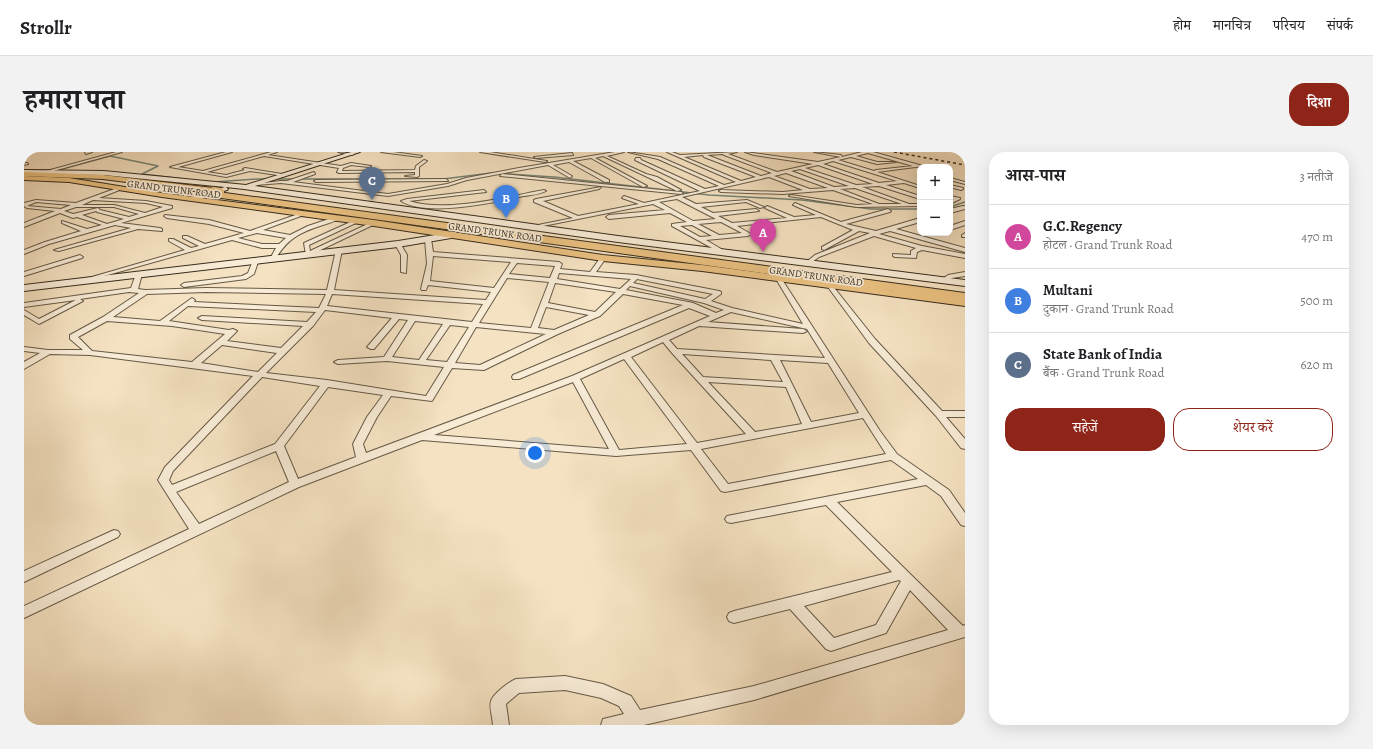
<!DOCTYPE html>
<html lang="hi">
<head>
<meta charset="utf-8">
<style>
  :root { --surface:#fff; --page:#f2f2f2; --text:#202124; --muted:#757577; --line:#e0e0e0; --accent:#8f2418 }
  body { margin:0; font-family:Alegreya,"Noto Serif Devanagari",serif; background:var(--page); color:var(--text) }
  .controls { position:absolute; right:12px; top:12px; display:grid; overflow:hidden; border-radius:8px; box-shadow:0 4px 16px #0002 }
  .controls button { width:36px; height:36px; display:grid; place-items:center; padding:0; border:0; border-bottom:1px solid var(--line); background:var(--surface); color:var(--text); font:20px sans-serif }
  .you { position:absolute; left:511px; top:301px; width:14px; height:14px; margin:-10px; border:3px solid #fff; border-radius:50%; background:#1a73e8; box-shadow:0 0 0 6px #1a73e833 }
  .badge { display:grid; place-items:center; width:26px; height:26px; border-radius:50%; background:var(--accent); color:#fff; font-size:13px; font-weight:700 }
  .pin { position:absolute; translate:-50% -33px; filter:drop-shadow(0 1px 2px #0008) }
  .pin::after { content:''; position:absolute; top:21px; width:14px; height:12px; background:inherit; clip-path:polygon(0 0,100% 0,50% 100%) }
  .list { margin:0; padding:0; list-style:none }
  h2 { display:flex; justify-content:space-between; align-items:center; height:52px; margin:0; padding:0 16px; font-size:17px }
  h2 small { font-size:13px; font-weight:400; color:var(--muted) }
  .list li { display:grid; grid-template-columns:26px 1fr auto; gap:12px; align-items:center; box-sizing:border-box; height:64px; padding:0 16px; border-top:1px solid var(--line) }
  .list b { display:block; font-size:15px; white-space:nowrap }
  .list p { margin:0; font-size:13px; white-space:nowrap; color:var(--muted) }
  .list em { font-size:13px; font-style:normal; color:var(--muted) }
  .actions { display:flex; gap:8px; padding:12px 16px }
  .actions a { flex:1; padding:9px 0; border:1px solid var(--accent); border-radius:16px; text-align:center; font-size:14px; color:var(--accent) }
  .actions .main { background:var(--accent); color:#fff }
  .map { position:relative; flex:none; width:941px; height:573px; overflow:hidden; border-radius:16px }
  header { display:flex; align-items:center; gap:24px; box-sizing:border-box; height:56px; padding:0 20px; background:var(--surface); border-bottom:1px solid var(--line) }
  header strong { font-size:19px }
  nav { display:flex; gap:22px; margin-inline-start:auto; font-size:14px }
  .intro { display:flex; align-items:center; justify-content:space-between; box-sizing:border-box; height:96px; padding:0 24px }
  h1 { margin:0; font-size:28px }
  .button { padding:10px 18px; border-radius:16px; background:var(--accent); color:#fff; font-size:14px; font-weight:700 }
  main { display:flex; gap:24px; padding:0 24px }
  aside { flex:1; background:var(--surface); border-radius:16px; box-shadow:0 4px 16px #0002 }
  .map>svg:first-child { display:block }
  .lines { fill:none; stroke-linecap:round; stroke-linejoin:round }
  .stream { stroke:#748476; stroke-width:1.5 }
  .street-casing { stroke:#665a46; stroke-width:2 }
  .secondary-casing { stroke:#372c1d; stroke-width:2 }
  .primary-casing { stroke:#372c1d; stroke-width:2 }
  .highway-casing { stroke:#372c1d; stroke-width:2 }
  .street { fill:#f8ecd7; fill-rule:evenodd }
  .secondary { fill:#f8ecd7; fill-rule:evenodd }
  .primary { fill:#eac181; fill-rule:evenodd }
  .highway { fill:#eac181; fill-rule:evenodd }
  .rail { stroke:#372c1d; stroke-width:1.5; stroke-dasharray:3 3; stroke-linecap:butt }
  .highway-bridge-casing { stroke:#372c1d; stroke-width:9; stroke-linecap:butt }
  .highway-bridge { stroke:#eac181; stroke-width:8 }
  .labels { text-anchor:middle; dominant-baseline:central; stroke-width:3.5; stroke-linejoin:round; paint-order:stroke }
  .far-street-label { font-size:10px; fill:#372c1d; stroke:#f8ecd7 }
</style>
</head>
<body>
<header>
<strong>Strollr</strong>
<nav><a>होम</a><a>मानचित्र</a><a>परिचय</a><a>संपर्क</a></nav>
</header>
<div class="intro"><h1>हमारा पता</h1><a class="button">दिशा</a></div>
<main>
<div class="map">
<svg width="941" height="573" viewBox="0 0 941 573">
  <rect width="100%" height="100%" fill="#f5e2c2"/>
  <filter id="stains"><feTurbulence type="fractalNoise" baseFrequency=".005" numOctaves="4"/><feColorMatrix values="0 0 0 0 .2 0 0 0 0 .09 0 0 0 0 .02 0 0 0 .5 -.17"/></filter>
  <radialGradient id="worn" r=".72"><stop offset=".6" stop-color="#630" stop-opacity="0"/><stop offset="1" stop-color="#630" stop-opacity=".3"/></radialGradient>
  <g class="lines">
    <path class="stream" d="M0,18h34l52,-14 48,10 -16,8 43,5
      M190,30l43,-3h186l48,-6 63,4 155,18 93,5 69,9h49
      M926,55l15,-5"/>
    <defs>
      <path id="street" d="M61,0h7l-6,2z
        M92,0h6l-76,21 -3,-1z
        M202,0h6l-54,15 25,4 68,-19h6l-9,3 73,11 10,-3 20,3 -2,1 -18,-2 -8,3 -1,3 73,-1 1,-4 8,-6 3,1 -8,6v9l-2,1 -12,-1 10,-1v-3l-76,1 -2,-1 2,-4 -75,-12 -57,16 19,3 19,-5 -2,-1 2,-1 37,6 2,2 -34,-5 -24,6 -56,-10z
        M314,0l16,2 -2,1z
        M357,0h12l29,4 -2,1z
        M456,0h10l57,9 -2,1z
        M591,0h9l-17,4 39,18 11,3 24,13 -4,1 -74,-35 -8,2 52,28 -4,1 -52,-29 -18,3 36,19v2h-4l-36,-20 -16,3 19,11 -2,2 -22,-13 -81,15 -19,6 -60,10 -107,-13 -25,2 -2,-1 27,-3h6l27,-9 1,2 -22,8 95,12 59,-10 19,-6 53,-10z
        M604,0l32,5 64,28 12,-3 -69,-30h5l8,3 57,-3 -9,2 49,18 36,-8 -59,-9 -9,-3 73,10 23,-5 -27,-5 27,3 1,2 20,-5h11l50,14 -46,6 43,14v2l-16,-5 -18,2 34,11v3l-41,-13 -17,1 47,17h11v2l-63,1 -68,-11 2,-1 66,10 16,-1 -40,-14 -50,4 -62,-2 -2,-1 2,-1 62,2 20,-2 -34,-13 -87,20 14,7 51,-4 17,7 -4,1 -14,-6 -45,5 12,6 43,-4 3,2 -41,5 14,7 55,-5 -22,-10 2,-2 27,11 22,-2 -23,-10 2,-2 46,19 47,-13 3,2 -1,1 -44,12 30,7 44,-13v4l-24,7 69,19v4l-75,-21 -11,3 43,12 43,8v4l-43,-8 -5,2 -1,6 -21,-1 -2,-1v-2l18,1v-4l5,-3 -42,-12 -55,21 -11,8 -3,-2 10,-8 55,-22 -11,-2 -35,19 -2,-1v-2l31,-17 -32,-13 -84,9 14,8 -3,2 -42,4 17,10 1,1 -3,2 -49,-27v-2l15,-2 -17,-9 -61,6 -3,-2 3,-2 56,-5 -12,-6 -120,24v-2l40,-8 -39,-16v-2l2,-1 65,-12 -2,2 -56,12 35,15 61,-12 -17,-6 2,-2 20,7 56,-12 -65,-31 1,-2h4l1,2 64,29 14,-3 -61,-27zM844,1l45,13 -37,4 -2,1 -36,-11 13,-3 26,7 19,-2h-19l-21,-6zM699,2l1,1 48,18 -11,3 -54,-21zM679,3l1,2 52,20 -15,4 -57,-24zM809,9l64,20 -18,2 -56,-19zM794,13l55,19 -17,1 -51,-17zM776,17l49,17 -15,1 -43,-16zM762,21l42,15 -18,1 -36,-13zM831,36l47,16h-23l-39,-15zM653,47l39,20 -23,2 -34,-19zM697,70l21,11 -23,2 -21,-11zM668,73l20,11 -12,1 -20,-11z
        M548,1l1,2 -37,3 -2,-1z
        M0,11h3l1,1 -4,1z
        M478,22l179,18 2,1 -2,1 -181,-18z
        M926,26l15,4v2l-15,-4z
        M422,27l2,2 -132,1 -2,-1 2,-1z
        M926,33l13,3v1l-2,1 -11,-3z
        M96,35l2,2 -23,9 47,3 26,5v2l-51,15 39,5 2,1v2l-24,-2 -79,22 -5,-1 77,-22 -16,-3 -66,19 -25,10v-4l21,-8 36,-11 -19,-8v-2l25,8 15,-4 -25,-8 -4,1 -13,-5 -36,14v-4l31,-12 -28,-3 -3,-2v-3l12,-3 40,3zM69,48l53,3 17,4 -18,6 -31,-8h-32zM12,50l35,3 -10,4 -34,-3zM52,55h38l25,7 -10,3 -29,-7 -2,-2 -25,6 -9,-3zM72,59l1,1 27,7 -17,5 -25,-9z
        M460,38l2,2 -77,9c36,12 97,-4 135,-11l2,1c-7,4 -18,4 -27,6 -28,6 -93,20 -118,4l6,-2z
        M926,44l10,2v1l-10,5v-3l4,-2 -4,-1z
        M939,54h2v3l-15,4v-4z
        M280,60l5,1 -46,17 27,5 18,-9 30,-10 3,2c-5,3 -12,5 -18,7 -22,7 -35,13 -47,33l-2,1 -3,-2 5,-9h-14l-30,-8 -149,42 -5,-1 107,-31 -16,-9v-2h4l18,9 8,-2 -16,-8v-2h4l18,8 39,-11 -35,-9 -42,-6 -3,-2 1,-1 44,5 41,11zM233,81l29,5 -7,6h-17l-24,-6z
        M331,68l5,1 -51,24 1,6 62,-29 5,1 -67,32h-4l-2,-12z
        M941,69v4l-15,5v-4z
        M941,81v4h-3v-2z
        M404,85l3,2 2,13 126,10 3,2 -2,5 30,3 11,-15 2,-1 3,2 -10,14 40,3 83,16 2,1v2l-10,7 21,7 71,16 -27,-45 5,-1 99,153 17,23 52,36 16,23v13l-4,-1 -20,-29 -15,-11 -89,17 126,124 2,-1v12l-211,63 -110,25h-43l2,-6 21,-5 -5,-8 -18,-8 -36,-8 -46,3 -13,11 3,21h-16c-2,-20 -8,-23 9,-37 5,-4 9,-7 14,-9l49,-3 38,8 28,12 9,14 114,-24 194,-56 -38,-40 -24,43 -55,18 -5,-2 -36,-40 -56,14 -5,-2 -2,-4 2,-4 5,-2 158,-39 -66,-67 -95,18 -4,-1 -2,-3 2,-3 191,-37 -27,-19 -166,32 -4,-1 -30,-41 -75,6 -194,-16 -123,47 -275,131v-12l165,-77 -31,-49 7,-13 88,-91 -163,-21 -40,-1 -26,15v-7l16,-9 -16,-2v-4l24,3h35l-13,-11v-4l33,-18 36,-24 -10,-1 -49,7 3,2 -2,1 -42,22 -15,-9v-5l15,9 37,-19 -52,7v-4l107,-15 5,-14 3,-2 3,2 -4,15 7,1 61,-2 121,2 9,-40 3,-2 3,2 -8,40 152,10 5,-8 -63,-7 -2,5h-4l-1,-1 6,-25 -2,-25zM409,104l78,6 -17,26 -64,-7zM493,111l38,3 -5,12 -41,-4zM535,121l72,6 -11,10 -63,-10zM483,126l42,4 -18,46 -52,-5zM613,127l76,15 -8,5 -72,-16zM531,131l61,9 -21,20 -47,-9zM606,134l74,17 20,7 -8,3 -23,-10 -67,-13zM182,140l120,2 -7,14 -125,-6 1,-2 -3,-2 -32,23 -47,-4 34,-23zM308,142l151,10 -11,18 -145,-16zM599,142l60,11 -170,70 -1,2 1,2h6l170,-71 21,8 -138,60 -206,77 -3,-9 14,-27 14,-21 41,5 20,-33 32,2 74,-36 42,-18zM164,154l128,6 -9,10 -105,-6 -4,2 4,2 101,6 -22,22 -54,-7 10,-10 -4,-2 -4,1 -60,-9zM522,155l43,8 -35,15 -16,-2zM301,158l67,8 -25,29 4,2h3l25,-30 9,1 -24,37 -46,3 -4,2 4,2 49,-3 57,6 -18,29 -99,-16 -61,-7 47,-47zM707,160l76,17 18,29 -148,-9 -8,-9 30,-14 104,7 4,-2 -4,-2 -95,-7zM83,169l65,5 53,8 -33,28 -100,-11 -14,-14zM391,169l28,3 -24,36 -27,-3zM426,173l19,2 -22,35 -21,-2zM452,175l70,7 -66,31 -25,-2zM639,190l9,11 74,81 -49,9 -66,-86zM198,193l55,8 -19,19 -57,-9zM658,202l89,6 12,22 -80,-5zM600,207l63,85 -68,6 -39,-71zM756,208l48,3 31,50 -48,9zM238,225l58,9 -45,58 -103,41 -3,-5 4,-9zM549,230l36,67 -175,-14zM684,230l78,5 16,37 -47,8zM304,235l55,8 -16,22 -14,27 3,13 -58,22 -14,-33zM839,266l23,36 -158,30 -27,-35zM252,299l13,31 -90,42 -23,-32zM875,428l2,1 -25,44 -42,13 -30,-32z
        M372,91h4l7,12 -1,18 -5,-1v-17l-6,-11z
        M56,103l3,2 -1,1 -58,18v-4z
        M230,106l5,1 -5,15 -8,5 -62,8 -3,-2 3,-2 58,-7 6,-3z
        M941,120v4l-13,2 -8,4 -3,-2 7,-5z
        M804,133h4l43,54 67,72h23v6h-19l19,22v10l-4,-1 -25,-32 -67,-73 -41,-56z
        M90,378l4,1 2,3 -2,3 -94,45v-11z"/>
      <path id="secondary" d="M327,0h9l-105,34 363,50 347,44v6l-347,-44 -374,-53 -18,-2 2,2 -1,1 -33,11 -4,-2 1,-2 34,-10 -121,-12 -80,-1v-4l80,1 142,14z
        M937,0h4v2l-3,-1z
        M430,80l3,1 1,2 -1,2 -59,10 -374,44v-6l374,-44z"/>
      <path id="primary" d="M0,24l45,2 93,15 212,27 229,35 99,10 263,35v6l-263,-35 -99,-10 -229,-35 -212,-29 -93,-15 -45,-2z"/>
      <path id="highway" d="M0,20l79,3 111,13 3,1 1,3 747,101v8l-751,-104 -3,-1 -1,-3 -107,-14 -79,-3z"/>
    </defs>
    <use href="#street" class="street-casing"/>
    <use href="#secondary" class="secondary-casing"/>
    <use href="#primary" class="primary-casing"/>
    <use href="#highway" class="highway-casing"/>
    <use href="#street" class="street"/>
    <use href="#secondary" class="secondary"/>
    <use href="#primary" class="primary"/>
    <use href="#highway" class="highway"/>
    <path class="rail" d="M870,0l71,13"/>
    <defs>
      <path id="highway-bridge" d="M190,39l6,1"/>
    </defs>
    <use href="#highway-bridge" class="highway-bridge-casing"/>
    <use href="#highway-bridge" class="highway-bridge"/>
  </g>
  <g class="labels">
    <g class="far-street-label">
      <text transform="translate(150 37) rotate(7)">GRAND TRUNK ROAD</text>
      <text transform="translate(471 80) rotate(8)">GRAND TRUNK ROAD</text>
      <text transform="translate(792 124) rotate(8)">GRAND TRUNK ROAD</text>
    </g>
  </g>
  <rect width="100%" height="100%" filter="url(#stains)"/>
  <rect width="100%" height="100%" fill="url(#worn)"/>
</svg>
<div class="controls">
<button>+</button>
<button>−</button>
</div>
<div class="you"></div>
<div class="pin badge" style="left:739px;top:100px;background:#d1479c">A</div>
<div class="pin badge" style="left:482px;top:66px;background:#3f7fe0">B</div>
<div class="pin badge" style="left:348px;top:48px;background:#5c6f8a">C</div>
</div>
<aside>
<h2>आस-पास<small>3 नतीजे</small></h2>
<ul class="list">
<li><span class="badge" style="background:#d1479c">A</span><div><b>G.C.Regency</b><p>होटल · Grand Trunk Road</p></div><em>470 m</em></li>
<li><span class="badge" style="background:#3f7fe0">B</span><div><b>Multani</b><p>दुकान · Grand Trunk Road</p></div><em>500 m</em></li>
<li><span class="badge" style="background:#5c6f8a">C</span><div><b>State Bank of India</b><p>बैंक · Grand Trunk Road</p></div><em>620 m</em></li>
</ul>
<div class="actions"><a class="main">सहेजें</a><a>शेयर करें</a></div>
</aside>
</main>
</body>
</html>
